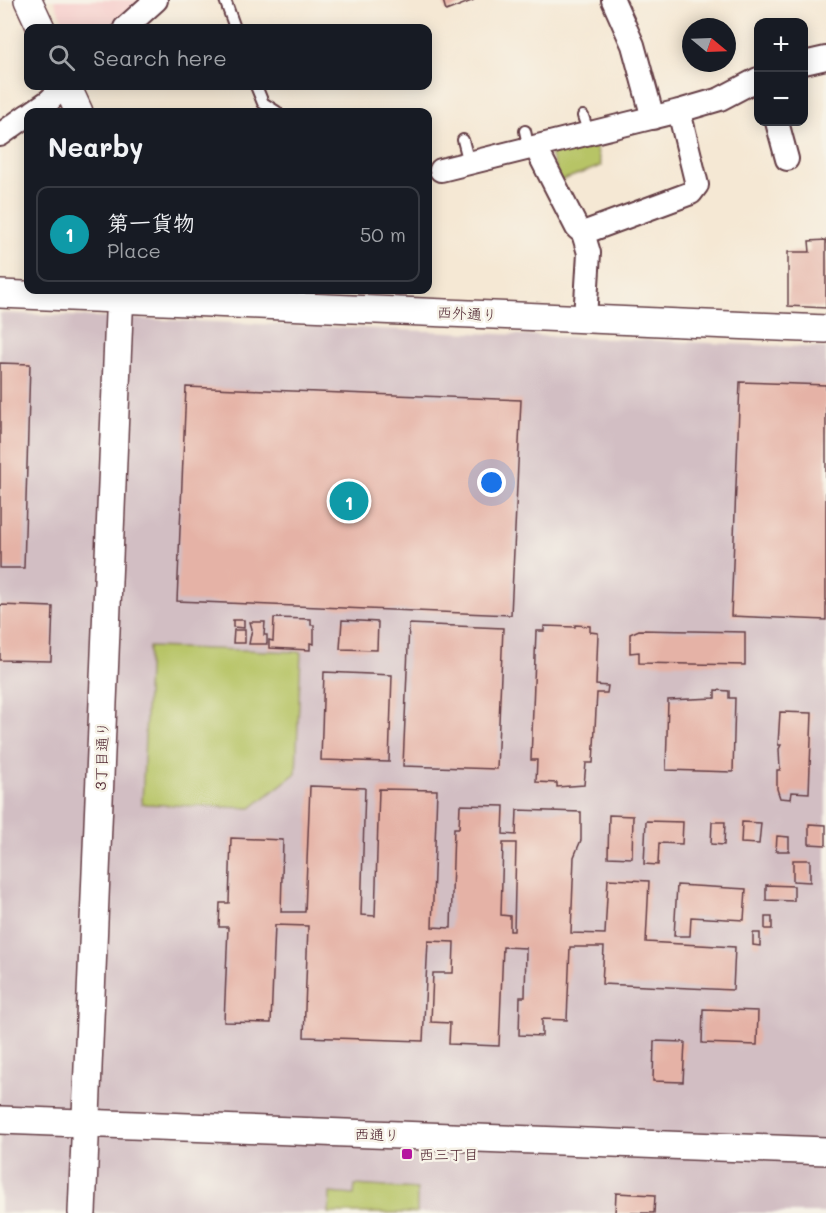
<!DOCTYPE html>
<html lang="en">
<head>
<meta charset="utf-8">
<style>
  :root { --surface:#171b24; --page:#20242c; --text:#f1f3f6; --muted:#9ea1a6; --line:#363941; --accent:#d690ce }
  body { margin:0; font-family:Mali,"Klee One",sans-serif; background:var(--page); color:var(--text) }
  .controls { position:absolute; right:18px; top:18px; display:grid; overflow:hidden; border-radius:12px; box-shadow:0 3px 15px #0003 }
  .controls button { width:54px; height:54px; display:grid; place-items:center; padding:0; border:0; border-bottom:2px solid var(--line); background:var(--surface); color:var(--text); font:30px sans-serif }
  .compass { position:absolute; left:682px; top:18px; width:54px; height:54px; border-radius:50%; background:var(--surface); box-shadow:0 3px 15px #0003; rotate:109deg }
  .you { position:absolute; left:492px; top:483px; width:21px; height:21px; margin:-15px; border:4px solid #fff; border-radius:50%; background:#1a73e8; box-shadow:0 0 0 9px #1a73e833 }
  .badge { display:grid; place-items:center; width:39px; height:39px; border-radius:50%; background:var(--accent); color:#fff; font-size:20px; font-weight:700 }
  .pin { position:absolute; translate:-50% -50%; border:3px solid #fff; box-shadow:0 2px 6px #0006 }
  .list { margin:0; padding:0; list-style:none }
  h2 { display:flex; justify-content:space-between; align-items:center; height:78px; margin:0; padding:0 24px; font-size:26px }
  h2 small { font-size:20px; font-weight:400; color:var(--muted) }
  .list li { display:grid; grid-template-columns:39px 1fr auto; gap:18px; align-items:center; box-sizing:border-box; height:96px; margin:0 12px 12px; padding:0 12px; border:2px solid var(--line); border-radius:12px }
  .list b { display:block; font-size:22px; white-space:nowrap }
  .list p { margin:0; font-size:20px; white-space:nowrap; color:var(--muted) }
  .list em { font-size:20px; font-style:normal; color:var(--muted) }
  .icon { flex:none; width:33px; height:33px; fill:none; stroke:currentColor; stroke-width:2; stroke-linecap:round; stroke-linejoin:round }
  .map { position:relative; flex:none; width:826px; height:1213px; overflow:hidden }
  .search { position:absolute; background:var(--surface); box-shadow:0 3px 15px #0003; left:24px; top:24px; width:408px; height:66px; display:flex; align-items:center; gap:15px; box-sizing:border-box; padding:0 21px; border-radius:12px; color:var(--muted); font-size:22px }
  .panel { position:absolute; background:var(--surface); box-shadow:0 3px 15px #0003; left:24px; top:108px; width:408px; height:186px; border-radius:12px }
  .map>svg:first-child { display:block }
  .built { fill:#f7d0cd }
  .industrial { fill:#d2bec3 }
  .green { fill:#b7c466; stroke:#807248; stroke-width:1.5 }
  .building { fill:#e5b2a6; fill-rule:evenodd }
  .lines { fill:none; stroke-linecap:round; stroke-linejoin:round }
  .service-casing { stroke:#643d44; stroke-width:14 }
  .minor-casing { stroke:#643d44; stroke-width:26 }
  .tertiary-casing { stroke:#643d44; stroke-width:30 }
  .service { stroke:#fff; stroke-width:10 }
  .minor { stroke:#fff; stroke-width:22 }
  .tertiary { stroke:#fff; stroke-width:27 }
  .poi-dot { fill:#b5179e; stroke:#f7f3e8; stroke-width:2 }
  .labels { text-anchor:middle; dominant-baseline:central; stroke-width:5; stroke-linejoin:round; paint-order:stroke }
  .street-label { font-size:15px; fill:#4a1f2b; stroke:#f7f3e8 }
  .poi-label { font-size:15px; fill:#4a1f2b; stroke:#f7f3e8; text-anchor:start }
</style>
</head>
<body>
<div class="map">
<svg width="826" height="1213" viewBox="0 0 826 1213">
  <rect width="100%" height="100%" fill="#f7f3e8"/>
  <filter id="ink" filterUnits="userSpaceOnUse"><feTurbulence type="fractalNoise" baseFrequency=".0167" numOctaves="2"/><feDisplacementMap in="SourceGraphic" scale="12" xChannelSelector="R" yChannelSelector="G"/><feConvolveMatrix kernelMatrix="1 2 1 2 8 2 1 2 1" color-interpolation-filters="sRGB"/></filter>
  <filter id="wash" filterUnits="userSpaceOnUse"><feTurbulence type="fractalNoise" baseFrequency=".008" numOctaves="4" result="noise"/><feDisplacementMap in="SourceGraphic" scale="24" xChannelSelector="R" yChannelSelector="G"/><feGaussianBlur stdDeviation="1.35" result="paint"/><feColorMatrix in="noise" values="0 0 0 0 0 0 0 0 0 0 0 0 0 0 0 0 0 1.4 0 .05"/><feComposite in="paint" operator="in"/></filter>
  <g filter="url(#wash)">
    <rect width="100%" height="100%" fill="#f5e8d4"/>
    <path class="built" d="M54,0h95l-30,28h-53z"/>
    <path class="industrial" d="M0,313l826,35v865h-826z"/>
    <path class="green" d="M595,142l6,24 -41,15 -10,-27z
      M149,647l152,5 -5,121 -45,35 -109,-4z
      M355,1185l62,4v24h-88l1,-20 24,2z"/>
    <g id="blocks">
      <path class="building" d="M443,0h31l-28,11z
        M826,240v68l-38,-2v-54h22l-1,-11z
        M0,363l30,1 -6,204h-24z
        M740,382l86,3v235l-95,-4z
        M186,387l335,13 -10,215 -334,-14z
        M0,605l53,2 -2,54 -51,-1z
        M274,618l37,1v6h3v19l-4,-1v7l-41,-2v-8l4,1z
        M233,620h11v8l-11,-1z
        M342,620l36,2 -1,28 -37,-1z
        M250,622h15l-1,13h3v9h-18l3,-15z
        M409,624l94,4 -6,141 -94,-3z
        M575,625l15,1v6l8,1 -2,52 12,1 -1,7h-10l-4,70h-7l-2,22 -27,2v-4l-21,-1 1,-22h-6l5,-129h8v-5l31,1z
        M234,630h11v13h-12z
        M639,630l106,2v33l-106,-2v-11l-9,1v-19z
        M324,672l68,3 -3,87 -68,-2z
        M715,690l14,1v7h6l-2,74 -67,-2 2,-70 47,-2z
        M780,712l32,1 -3,80 -17,-1 -1,7 -11,-1 -3,-9v-19h3l-1,-21 2,-4h-3z
        M310,786l55,2 -4,127 14,1 4,-127 58,1 -5,137 19,1 3,-100h5l1,-23 44,1 -1,28 13,1 1,-25 64,2v28l-7,17 -3,76 34,1 3,-55 41,2 -3,61 89,5 -2,43 -131,-6 2,-37h-34l-3,73 -25,-1v17l-23,-1 1,-38h5l1,-49 -23,-1 -4,99 -50,-2 1,-21 -19,-1 2,-49h20l1,-31 -26,-1 -5,100 -119,-4 4,-111 -33,-1 -4,98 -47,-1 4,-95h-9l1,-24h9l2,-65 52,2 -2,72h24zM503,843h13l-2,88h-4v-15l-9,-1z
        M609,815l24,1 -1,42 -24,-1z
        M646,821l37,1 -1,22 -23,-1 -1,22 -14,-1z
        M712,822h13l-1,23 -13,-1z
        M742,822l19,1 -2,21 -18,-1z
        M809,824l17,1v20l-17,-1z
        M777,836l12,1v14h-13z
        M793,860h17v22l-17,-1z
        M677,885l69,4 -2,31 -53,-3 -1,19h-16z
        M766,885l28,1v15l-28,-1z
        M765,917h7v12h-7z
        M753,933h7v13l-7,-1z
        M703,1009l55,2 -1,34 -55,-2z
        M654,1041l31,1 -2,40 -30,-1z
        M616,1193l39,2 -1,18h-39z"/>
    </g>
  </g>
  <g filter="url(#ink)">
    <use href="#blocks" fill-opacity="0" stroke="#643d44" stroke-width="1.5"/>
    <g class="lines">
      <defs>
        <path id="service" d="M225,0l10,28
          M256,86l7,17 14,9
          M583,116l6,18
          M525,131l4,18
          M463,140l6,23"/>
        <path id="minor" d="M613,0l20,45 20,73
          M125,28l31,-28
          M804,63l22,-5
          M33,112l16,-11 15,-15
          M777,122l10,37
          M0,135l28,-20
          M536,148l41,80 6,5
          M441,170l238,-59 41,-12 38,-20
          M585,318l4,-65 -6,-20 108,-40 6,-8 -18,-74"/>
        <path id="tertiary" d="M28,0l13,28
          M67,86l12,26
          M0,294l826,35
          M0,1120l826,31
          M82,1213l38,-923"/>
      </defs>
      <use href="#service" class="service-casing"/>
      <use href="#minor" class="minor-casing"/>
      <use href="#tertiary" class="tertiary-casing"/>
      <use href="#service" class="service"/>
      <use href="#minor" class="minor"/>
      <use href="#tertiary" class="tertiary"/>
    </g>
  </g>
  <rect class="poi-dot" x="401" y="1148" width="12" height="12" rx="3"/>
  <g class="labels">
    <g class="street-label">
      <text transform="translate(467 313) rotate(3)">西外通り</text>
      <text transform="translate(101 756) rotate(-88)">3丁目通り</text>
      <text transform="translate(377 1134) rotate(2)">西通り</text>
    </g>
    <g class="poi-label">
      <text x="419" y="1154">西三丁目</text>
    </g>
  </g>
</svg>
<div class="controls">
<button>+</button>
<button>−</button>
</div>
<svg class="compass" viewBox="-18 -18 36 36"><path d="M0-13l5 13h-10z" fill="#e53935"/><path d="M0 13l5-13h-10z" fill="#9ea1a6"/></svg>
<div class="you"></div>
<div class="pin badge" style="left:349px;top:501px;background:#0f9aa8">1</div>
<div class="search"><svg class="icon" aria-label="search" viewBox="0 0 24 24"><circle cx="10" cy="10" r="6"/><path d="M15 15l6 6"/></svg>Search here</div>
<section class="panel">
<h2>Nearby<small></small></h2>
<ul class="list">
<li><span class="badge" style="background:#0f9aa8">1</span><div><b>第一貨物</b><p>Place</p></div><em>50 m</em></li>
</ul>
</section>
</div>
</body>
</html>
